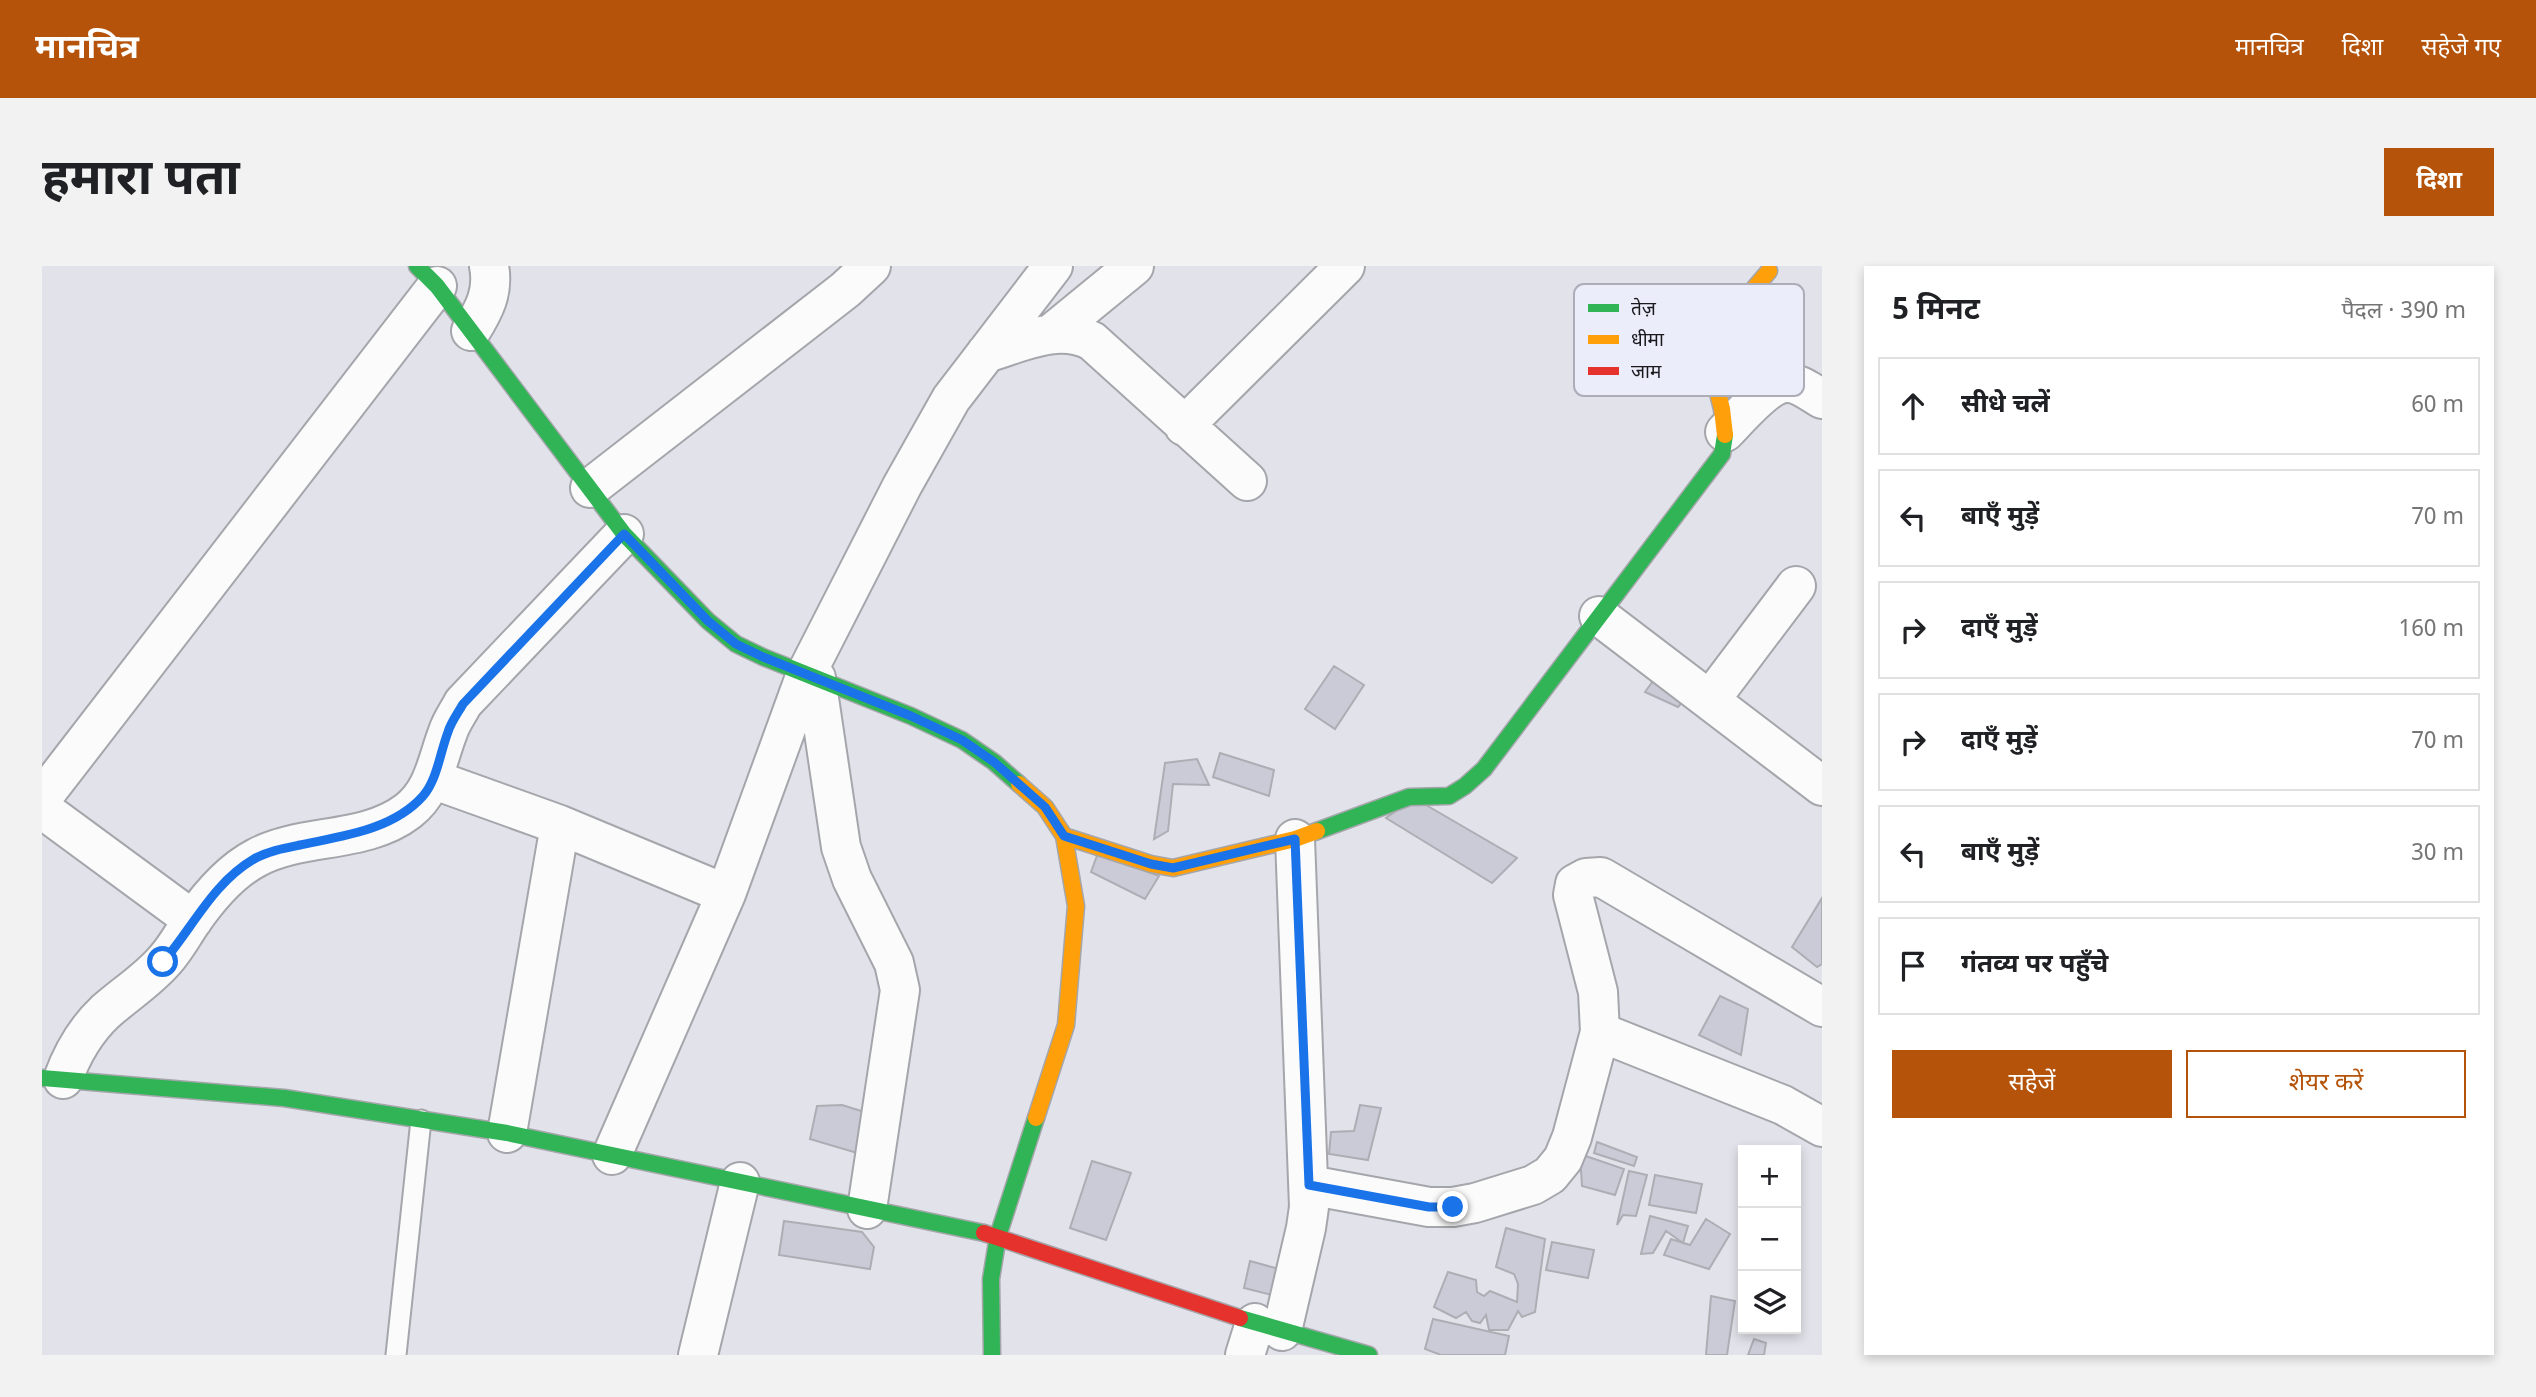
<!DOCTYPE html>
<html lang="hi">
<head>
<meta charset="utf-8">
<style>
  :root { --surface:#fff; --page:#f2f2f2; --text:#202124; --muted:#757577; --line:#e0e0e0; --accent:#b45309 }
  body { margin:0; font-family:Georgia,"Noto Sans Devanagari",serif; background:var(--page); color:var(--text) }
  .controls { position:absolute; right:21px; bottom:21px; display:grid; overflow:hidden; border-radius:0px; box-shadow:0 4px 10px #0003 }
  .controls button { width:63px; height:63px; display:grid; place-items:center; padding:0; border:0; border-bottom:2px solid var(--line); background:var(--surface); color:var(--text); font:35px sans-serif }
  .stop { position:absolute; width:21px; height:21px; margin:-16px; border:5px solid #1a73e8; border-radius:50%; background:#fff }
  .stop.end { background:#1a73e8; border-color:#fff; box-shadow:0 2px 7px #0008 }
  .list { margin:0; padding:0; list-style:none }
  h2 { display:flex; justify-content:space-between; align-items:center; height:91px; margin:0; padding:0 28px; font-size:30px }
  h2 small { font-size:23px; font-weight:400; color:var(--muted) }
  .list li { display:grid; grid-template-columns:46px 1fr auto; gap:21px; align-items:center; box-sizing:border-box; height:98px; margin:0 14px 14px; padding:0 14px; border:2px solid var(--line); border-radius:0px }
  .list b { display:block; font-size:26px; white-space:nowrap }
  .list em { font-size:23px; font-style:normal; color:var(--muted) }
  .actions { display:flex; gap:14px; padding:21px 28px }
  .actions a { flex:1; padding:16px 0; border:2px solid var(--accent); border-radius:0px; text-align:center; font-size:24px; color:var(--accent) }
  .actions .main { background:var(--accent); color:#fff }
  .icon { flex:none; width:38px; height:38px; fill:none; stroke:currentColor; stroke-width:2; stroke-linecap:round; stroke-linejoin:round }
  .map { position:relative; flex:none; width:1780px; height:1089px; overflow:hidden; border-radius:0px }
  header { display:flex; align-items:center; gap:42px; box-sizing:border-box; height:98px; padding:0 35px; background:var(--accent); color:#fff }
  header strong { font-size:33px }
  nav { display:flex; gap:38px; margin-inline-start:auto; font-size:24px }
  .intro { display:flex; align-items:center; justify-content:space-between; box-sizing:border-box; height:168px; padding:0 42px }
  h1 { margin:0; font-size:49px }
  .button { padding:18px 32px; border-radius:0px; background:var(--accent); color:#fff; font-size:24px; font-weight:700 }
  main { display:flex; gap:42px; padding:0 42px }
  aside { flex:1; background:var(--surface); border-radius:0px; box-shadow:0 4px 10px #0003 }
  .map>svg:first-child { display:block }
  .building { fill:#cbcbd8; stroke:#adaeb4; stroke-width:2 }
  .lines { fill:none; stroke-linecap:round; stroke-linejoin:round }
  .lane-casing { stroke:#a5a6ab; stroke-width:23 }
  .street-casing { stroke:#a5a6ab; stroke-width:42 }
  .fast-casing { stroke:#a5a6ab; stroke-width:19 }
  .slow-casing { stroke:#a5a6ab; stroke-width:19 }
  .jam-casing { stroke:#a5a6ab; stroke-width:19 }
  .lane { stroke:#fbfbfc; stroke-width:19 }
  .street { stroke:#fbfbfc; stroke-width:38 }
  .fast { stroke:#30b455; stroke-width:16 }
  .slow { stroke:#ff9f0a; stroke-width:16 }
  .jam { stroke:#e5322d; stroke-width:16 }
  .route { stroke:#1a73e8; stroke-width:9 }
  .key { fill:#ecedfa; stroke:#adadb8; stroke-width:2 }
  .key-label { font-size:19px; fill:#19191e }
</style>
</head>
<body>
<header>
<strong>मानचित्र</strong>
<nav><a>मानचित्र</a><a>दिशा</a><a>सहेजे गए</a></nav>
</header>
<div class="intro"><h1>हमारा पता</h1><a class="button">दिशा</a></div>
<main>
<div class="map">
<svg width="1780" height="1089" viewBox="0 0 1780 1089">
  <rect width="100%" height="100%" fill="#e2e3ea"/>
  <path class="building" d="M1292,400l30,19 -29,44 -30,-20z
    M1619,404l33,19 -16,18 -33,-15z
    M1178,487l54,17 -5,26 -56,-19z
    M1155,493l12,26 -36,-1 -5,47 -14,8 11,-76z
    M1372,532l103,60 -25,25 -106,-65z
    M1056,587l61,23 -14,23 -54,-27z
    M1780,632v66l-5,3 -25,-20z
    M1678,730l28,13 -7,46 -42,-20z
    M800,839l32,10 -10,40 -54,-16 7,-33z
    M1318,839l21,3 -13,52 -39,-6 2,-22 23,-1z
    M1555,876l40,15 -3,9 -40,-13z
    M1532,886l50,17 -9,26 -33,-9 -1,-16 -14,1z
    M1050,895l39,12 -25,67 -36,-12z
    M1587,905l18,4 -11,41 -13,-1 -6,10z
    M1613,909l47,9 -6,29 -47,-8z
    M1608,950l38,10 -5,17 -17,-12 -13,22 -12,1z
    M1664,953l24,15 -21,35 -45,-14 7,-16 19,6z
    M742,955l78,11 12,15 -4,22 -91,-14z
    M1464,962l39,11 -10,73 -13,5 -4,-6 -10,19h-19l-3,-15 -6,8 -8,-2 -6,-9 -10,6 -22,-11 14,-35 28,8 1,12 7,4 6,-5 27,11 1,-18 -4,-10 -18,-7z
    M1510,976l42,8 -6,28 -42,-8z
    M1208,995l36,10 -6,26 -36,-9z
    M1669,1030l24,5 -8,54h-21z
    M1391,1053l76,17 -4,19h-64l-16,-6z
    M1712,1073l12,4 -2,12h-16z"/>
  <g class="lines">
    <defs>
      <path id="lane" d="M354,1089l25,-235"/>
      <path id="street" d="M429,65c13,-21 23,-39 18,-65
        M1009,68l83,-68
        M944,87c34,-10 72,-30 106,-12l155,140
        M1142,160l161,-160
        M1683,166c13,-13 42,-48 61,-49 12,-1 26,10 36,16
        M548,222l255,-198 26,-24
        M1557,350l223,170
        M774,412l25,169 11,32 42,84 6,27 -33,219
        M1668,434l86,-114
        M390,513l128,46 166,69
        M0,532l395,-512
        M0,543l151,111
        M1558,766l183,73 39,22
        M21,813c9,-25 22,-48 42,-67 19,-17 43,-32 60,-52 11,-12 18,-26 27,-39 16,-23 39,-50 64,-63 46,-25 109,-14 152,-47 26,-20 29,-51 40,-79 3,-10 10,-19 15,-29l161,-169
        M465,867l53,-308
        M570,889l114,-261 80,-220 96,-188 49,-87 102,-133
        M1267,919l120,22h24l22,-4 58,-18 17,-10 13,-16 9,-22 28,-105 -2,-40 -25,-97 2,-11 11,-6 15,-1 221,130
        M1240,1065l24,-103 3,-21 -14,-368
        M656,1089l42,-173
        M1203,1089l10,-32"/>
      <path id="fast" d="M375,0l20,20 187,248 84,87 28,23 27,13 148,59 51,24 32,22 25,22
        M1275,565l92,-34 40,-1 16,-10 19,-17 238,-315 3,-19
        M0,812l242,20 223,35 477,100
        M1198,1052l129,37
        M950,1089l-1,-76 7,-43 38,-118"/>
      <path id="slow" d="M1683,169l-3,-26 -14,-55 4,-16 57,-67
        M977,518l26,23 19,29 12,70 -10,119 -30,93
        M1022,570l87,28 22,4 122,-29 22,-8"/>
      <path id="jam" d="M942,967l256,85"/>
    </defs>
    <use href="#lane" class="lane-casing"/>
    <use href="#street" class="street-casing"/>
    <use href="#fast" class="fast-casing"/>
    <use href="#slow" class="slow-casing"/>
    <use href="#jam" class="jam-casing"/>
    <use href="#lane" class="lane"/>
    <use href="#street" class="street"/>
    <use href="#fast" class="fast"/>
    <use href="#slow" class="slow"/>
    <use href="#jam" class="jam"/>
  </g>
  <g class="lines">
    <path class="route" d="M121,696c30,-35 50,-79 91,-103 14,-8 31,-11 46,-14 42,-9 93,-15 123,-49 14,-16 17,-43 25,-64 3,-10 10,-19 15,-28l161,-170 84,87 28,23 27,13 148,59 51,24 32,22 51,45 19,29 87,28 22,4 122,-29 14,346 120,22h24"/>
  </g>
  <rect x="1532" y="18" width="230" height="112" rx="10" class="key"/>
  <rect x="1546" y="38" width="31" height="8" fill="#30b455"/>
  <rect x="1546" y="69" width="31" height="9" fill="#ff9f0a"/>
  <rect x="1546" y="101" width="31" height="8" fill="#e5322d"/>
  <g class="key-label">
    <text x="1589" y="49">तेज़</text>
    <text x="1589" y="80">धीमा</text>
    <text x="1589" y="112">जाम</text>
  </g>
</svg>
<div class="controls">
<button>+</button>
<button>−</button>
<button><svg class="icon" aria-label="layers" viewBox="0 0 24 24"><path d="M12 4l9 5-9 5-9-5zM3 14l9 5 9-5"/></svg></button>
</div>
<div class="stop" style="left:121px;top:696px"></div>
<div class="stop end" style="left:1411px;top:941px"></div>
</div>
<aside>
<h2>5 मिनट<small>पैदल · 390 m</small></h2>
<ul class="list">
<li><svg class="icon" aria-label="ahead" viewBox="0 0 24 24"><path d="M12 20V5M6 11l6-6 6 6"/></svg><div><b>सीधे चलें</b></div><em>60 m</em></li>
<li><svg class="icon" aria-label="left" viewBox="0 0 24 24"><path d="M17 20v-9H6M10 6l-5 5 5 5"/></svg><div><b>बाएँ मुड़ें</b></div><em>70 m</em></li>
<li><svg class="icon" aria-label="right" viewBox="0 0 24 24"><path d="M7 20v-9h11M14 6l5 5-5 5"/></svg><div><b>दाएँ मुड़ें</b></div><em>160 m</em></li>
<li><svg class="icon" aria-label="right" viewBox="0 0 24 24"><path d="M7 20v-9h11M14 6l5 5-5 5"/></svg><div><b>दाएँ मुड़ें</b></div><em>70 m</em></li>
<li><svg class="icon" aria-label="left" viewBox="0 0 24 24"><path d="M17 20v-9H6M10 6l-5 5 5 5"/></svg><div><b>बाएँ मुड़ें</b></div><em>30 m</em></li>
<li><svg class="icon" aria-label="arrive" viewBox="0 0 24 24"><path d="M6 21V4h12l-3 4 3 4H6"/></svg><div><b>गंतव्य पर पहुँचे</b></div></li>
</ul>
<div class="actions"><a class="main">सहेजें</a><a>शेयर करें</a></div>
</aside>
</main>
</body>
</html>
